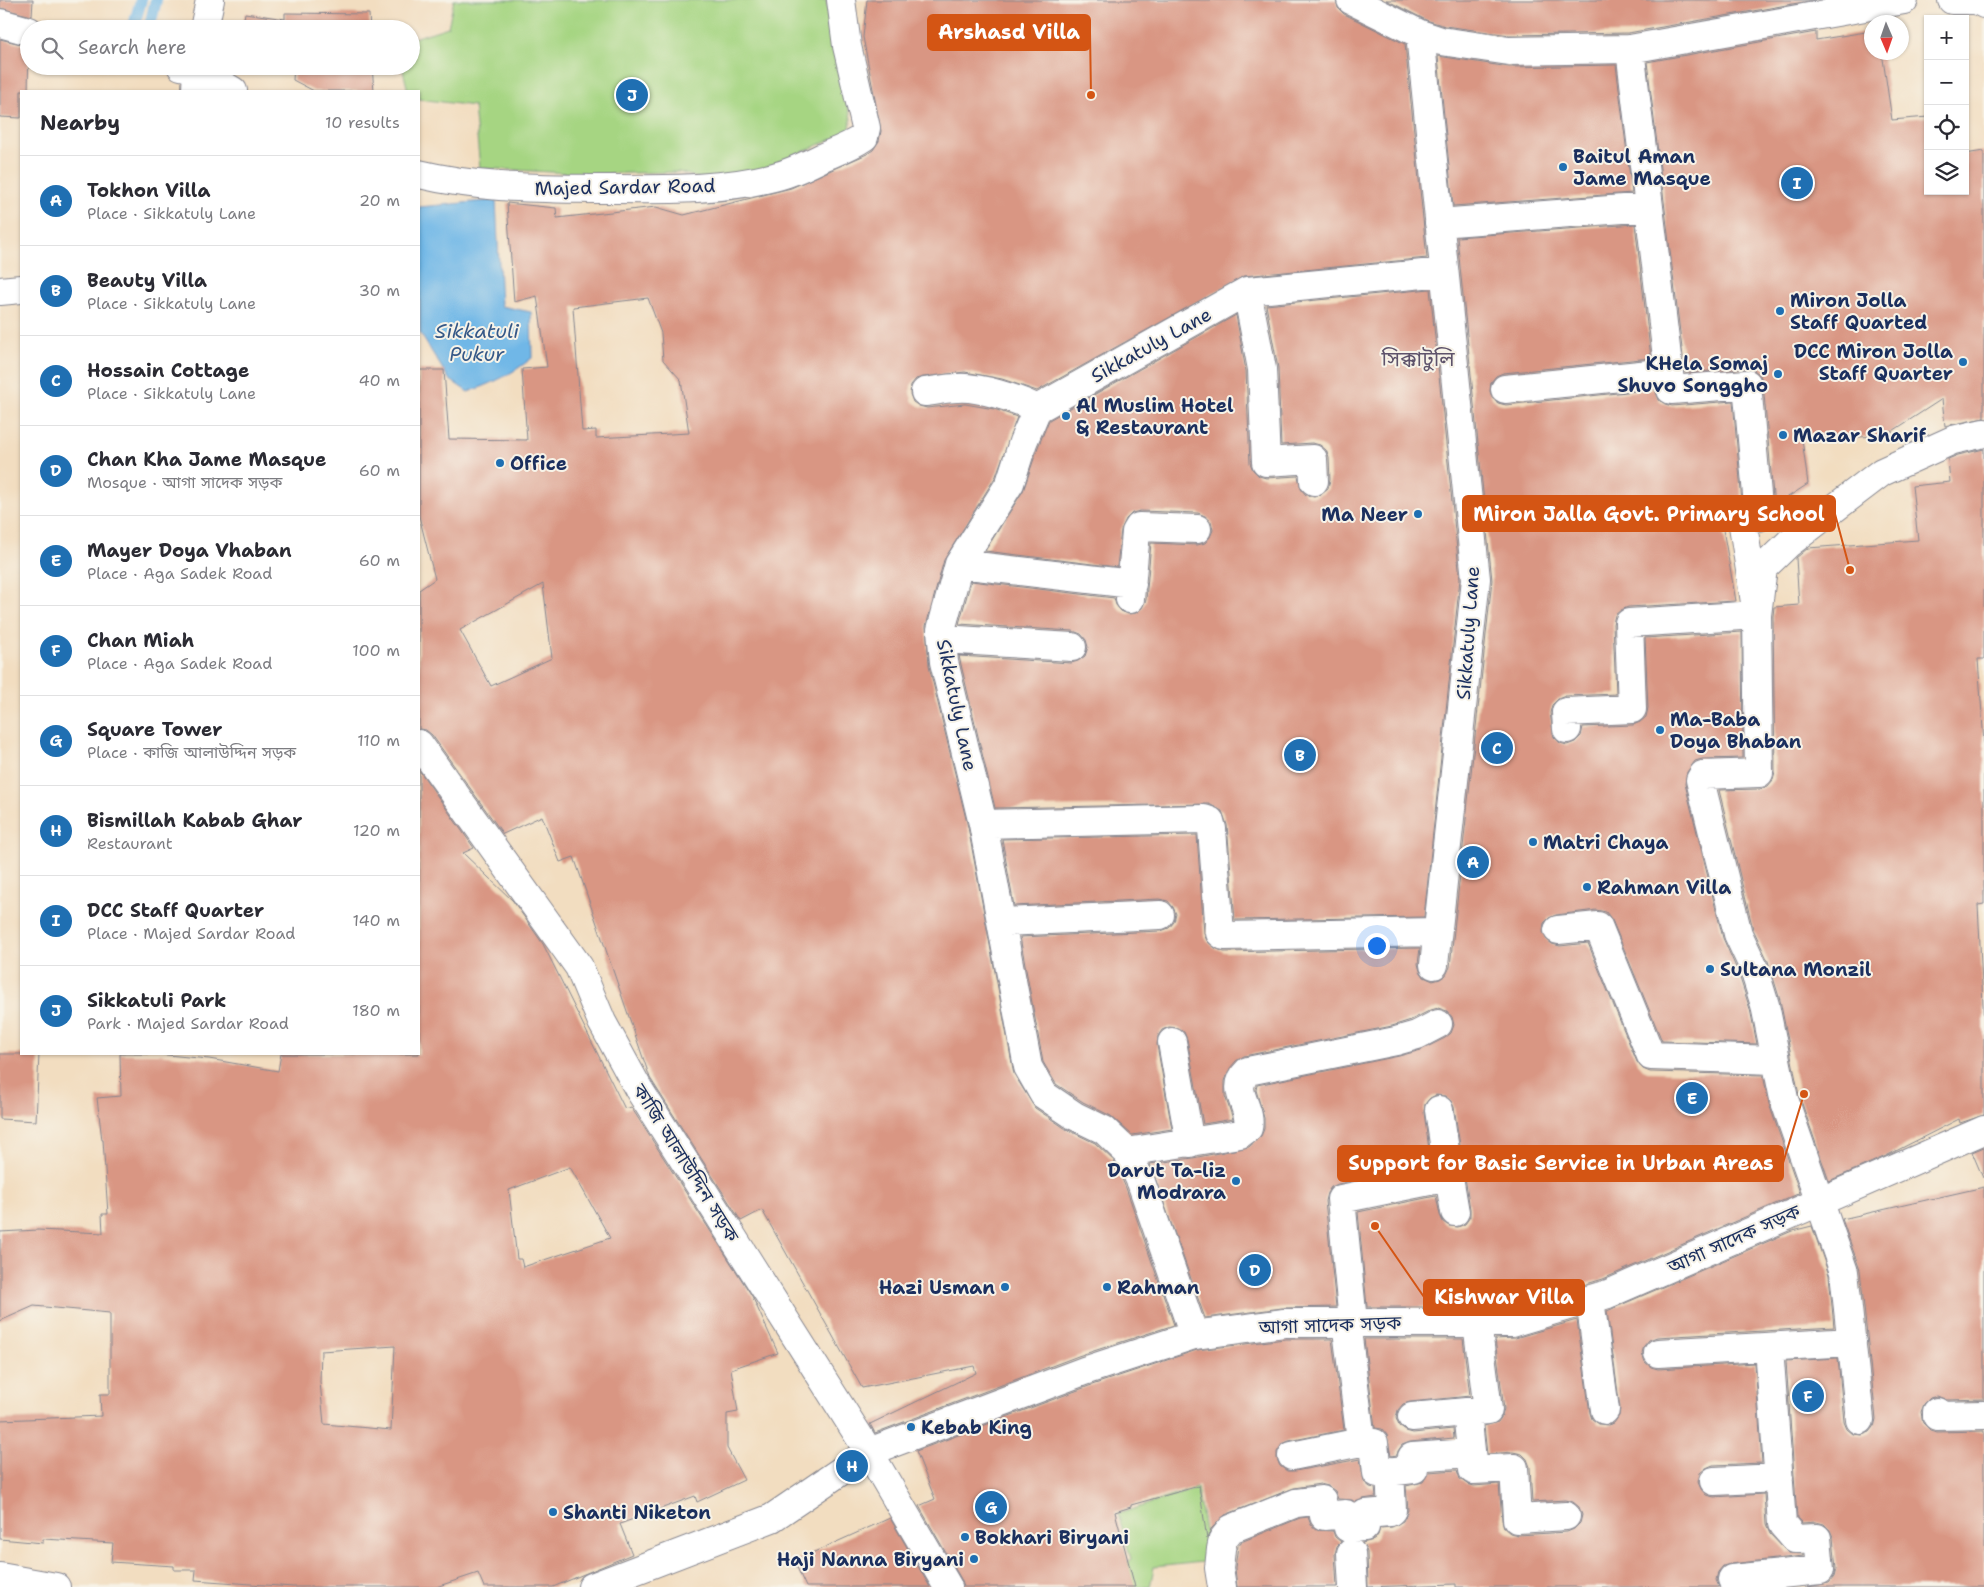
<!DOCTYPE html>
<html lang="en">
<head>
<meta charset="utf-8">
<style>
  :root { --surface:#fff; --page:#f7f7f7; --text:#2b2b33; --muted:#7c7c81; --line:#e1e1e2; --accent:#1f6fb2 }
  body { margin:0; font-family:"Shantell Sans","Noto Sans Bengali",sans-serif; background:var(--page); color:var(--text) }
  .controls { position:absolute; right:15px; top:15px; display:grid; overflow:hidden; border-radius:0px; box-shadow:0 1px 4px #0004 }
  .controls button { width:45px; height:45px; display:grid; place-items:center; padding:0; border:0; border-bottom:1px solid var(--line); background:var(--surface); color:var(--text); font:25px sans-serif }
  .compass { position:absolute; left:1864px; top:15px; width:45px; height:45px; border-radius:50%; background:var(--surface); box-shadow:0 1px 4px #0004; rotate:178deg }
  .you { position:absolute; left:1376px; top:945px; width:18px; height:18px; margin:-12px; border:4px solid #fff; border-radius:50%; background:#1a73e8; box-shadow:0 0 0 8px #1a73e833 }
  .badge { display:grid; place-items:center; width:32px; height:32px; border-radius:50%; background:var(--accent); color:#fff; font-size:16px; font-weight:700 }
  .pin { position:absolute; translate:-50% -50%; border:2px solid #fff; box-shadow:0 1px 5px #0006 }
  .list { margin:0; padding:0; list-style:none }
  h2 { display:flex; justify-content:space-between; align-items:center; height:65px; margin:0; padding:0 20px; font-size:21px }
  h2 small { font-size:16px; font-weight:400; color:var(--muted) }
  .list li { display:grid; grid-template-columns:32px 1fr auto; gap:15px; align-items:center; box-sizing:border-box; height:90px; padding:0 20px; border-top:1px solid var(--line) }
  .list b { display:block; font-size:19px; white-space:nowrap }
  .list p { margin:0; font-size:16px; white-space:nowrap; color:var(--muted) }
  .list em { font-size:16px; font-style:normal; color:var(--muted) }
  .icon { flex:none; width:28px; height:28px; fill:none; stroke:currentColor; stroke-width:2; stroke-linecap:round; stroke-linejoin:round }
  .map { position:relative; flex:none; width:1984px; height:1587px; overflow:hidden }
  .search { position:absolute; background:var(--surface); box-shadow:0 1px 4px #0004; left:20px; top:20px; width:400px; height:55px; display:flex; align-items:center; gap:12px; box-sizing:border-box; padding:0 18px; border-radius:28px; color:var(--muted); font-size:19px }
  .panel { position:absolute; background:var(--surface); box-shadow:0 1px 4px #0004; left:20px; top:90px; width:400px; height:965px; border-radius:0px }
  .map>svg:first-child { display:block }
  .green { fill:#a6d582; stroke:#608270 }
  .water { fill:#70b7e7; stroke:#4673a2 }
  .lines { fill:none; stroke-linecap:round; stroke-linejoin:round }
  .stream { stroke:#70b7e7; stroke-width:12 }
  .building { fill:#d99683; fill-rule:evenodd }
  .minor-casing { stroke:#86868f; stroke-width:30 }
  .tertiary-casing { stroke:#86868f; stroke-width:30 }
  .minor { stroke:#fff; stroke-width:28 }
  .tertiary { stroke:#fff; stroke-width:28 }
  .poi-dot { fill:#1f6fb2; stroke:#f7f3e8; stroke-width:2 }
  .labels { text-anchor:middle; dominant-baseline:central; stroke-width:4; stroke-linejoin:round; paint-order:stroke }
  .poi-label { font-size:19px; font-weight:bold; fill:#1b2f5e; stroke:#f7f3e8; text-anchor:start }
  .street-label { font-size:19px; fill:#1b2f5e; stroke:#f7f3e8 }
  .water-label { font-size:20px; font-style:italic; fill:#355887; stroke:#f7f3e8 }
  .quarter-label { font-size:21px; fill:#5e536b; stroke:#f7f3e8 }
  .leader { fill:none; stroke:#d45514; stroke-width:2 }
  .callout-dot { fill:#d45514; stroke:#f7f3e8; stroke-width:2 }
  .callout { fill:#d45514; stroke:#d45514; stroke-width:2 }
  .callout-label { font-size:20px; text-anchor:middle; font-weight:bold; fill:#fff }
</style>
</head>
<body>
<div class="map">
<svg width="1984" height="1587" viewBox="0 0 1984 1587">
  <rect width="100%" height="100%" fill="#f7f3e8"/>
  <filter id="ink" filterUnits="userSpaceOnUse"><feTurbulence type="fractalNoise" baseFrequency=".02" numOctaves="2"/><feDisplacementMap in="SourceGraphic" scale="10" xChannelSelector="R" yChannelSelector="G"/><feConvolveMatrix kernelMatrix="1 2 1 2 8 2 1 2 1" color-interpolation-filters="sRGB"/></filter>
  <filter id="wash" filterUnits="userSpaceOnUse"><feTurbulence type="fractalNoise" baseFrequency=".0096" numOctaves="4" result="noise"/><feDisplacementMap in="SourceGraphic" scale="20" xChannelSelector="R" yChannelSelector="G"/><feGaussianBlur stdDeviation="1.12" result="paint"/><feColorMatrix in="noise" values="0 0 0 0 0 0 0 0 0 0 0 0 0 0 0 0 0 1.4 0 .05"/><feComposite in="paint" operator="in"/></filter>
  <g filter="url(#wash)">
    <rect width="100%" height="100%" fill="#f2ddc0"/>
    <path class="green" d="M454,0h372l25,119 -1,10 -6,5 -23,10 -97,42 -45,-14 -94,2 -105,-6 -6,-62 -55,-7v-8h-11l-6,-25h9v-27l37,-12z
      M1197,1488l7,43 22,-2 -14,32 -58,6 -4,20h-42l9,-16 14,-12 -13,-45z"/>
    <path class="water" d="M496,200l5,106 30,6 1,46c-20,16 -40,26 -64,34l-19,-13 -29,-46 -1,-126z"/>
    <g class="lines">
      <path class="stream" d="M133,29l8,-29
        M149,29l7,-29"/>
    </g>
    <g id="blocks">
      <path class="building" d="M0,0h33l-1,16 -32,-8z
        M867,0h469l2,8 6,6 61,30 22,214 -183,18 -207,115 -35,-12 -37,-7 -42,5 -7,2 -5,6 -1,9 3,8 6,4 8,2 38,-4 29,5 23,8 -21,59 -52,84 -18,66 3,40 39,161 46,247 21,34 31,21 29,14 19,18 12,27 48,137 -96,31 -203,77 -5,-9 106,-51 -2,-7 -112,22 -100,-178 -21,11 -91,-143 -76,-221 -14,5 -18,-46 -39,18 -71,-99 -6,-5 -7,-1v-139l16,-11 -16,-63v-146h25l5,69 78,1 -5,-71 25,-2 -10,-71 -23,6 -7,-99 49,5 1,10 99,-11 28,8 107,-27 76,-34 6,-4 6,-9 2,-10 -18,-94zM648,298l13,35 2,27 18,20 8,53 -93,5v-8l-14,1 -9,-124zM543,584l9,74 -61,28 -31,-56z
        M1386,0h429l-187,33 -118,2 -65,-9 -19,-6z
        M245,13l40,6v-6l84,1 1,15h-128z
        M1872,31v21h10l10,68 36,-3v74h37v-37l19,-3v267l-39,8 -3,-27 -57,37 -83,3 6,45 -34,22 -11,-123 -3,-8 -6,-5 -8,-2 -61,5 -38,-311 169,-30v8z
        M0,39l29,7 -1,45h-7v27l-21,-1z
        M1438,56l71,11 107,-2 16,128 -179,13z
        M294,66h78l2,25h-60l-21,-11z
        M1635,224l16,134 -148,15 -7,3 -5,6 -1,9 2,7 6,5 8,2 149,-16 4,11 6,4 7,2 61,-5 9,102 -10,4 -5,7v10h-5l14,77 -108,6 -7,3 -6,5 -2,9 3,70 -51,2 -7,3 -6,6 -2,8 4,24 6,6 7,2 8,-3 6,-6 2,-9 50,-2 7,-3 6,-5 2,-9 -3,-70 97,-6 1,126 -41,1 -7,2 -8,11 -2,12 38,154 15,34 12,37 7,35 -95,-3 -50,-121 -6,-8 -10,-2 -40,5 -7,3 -5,5 -1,9 3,7 6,5 8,2 28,-3 49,119 6,7 7,3 113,3 6,29 31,89 -197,86 -94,28h-142l-9,-95 78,-16 4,19 3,7 6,4 9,1 7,-3 5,-7v-8l-16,-102 -3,-6 -6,-5 -9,-1 -6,3 -5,6 -1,8 7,53 -93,19 -7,3 -4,6 -2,8 11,106 -54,1 -77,10 -55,-154 43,-6 56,-11 12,-11 3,-7v-11l-8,-28 1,-5 142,-29 22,-6 24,-12 6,-5 3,-8 -2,-8 -5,-6 -9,-3 -7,2 -20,10 -19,6 -148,30 -8,5 -6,7 -5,13v15l8,23 -30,5 -16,-85 -3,-7 -6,-4 -9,-1 -7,3 -4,6 -1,9 15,84 -40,6 -21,-19 -28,-14 -27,-18 -13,-22 -23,-125 141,-6 8,-3 5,-6 2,-8 -3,-7 -5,-6 -9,-2 -145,7 -12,-67 195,-4 7,99 3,7 8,7 9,4 196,-4 -2,16 2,7 4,6 9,4 7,-2 6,-4 4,-8 42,-387 -35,-343z
        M1430,289l30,290 -36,338 -189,3 -8,-95 -5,-14 -13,-7 -214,4 -36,-152 112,7 7,-2 7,-5 3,-9 -2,-7 -5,-6 -8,-3 -114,-7 12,-43 143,17 2,7 5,6 7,3 8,-1 6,-5 4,-8 5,-57 46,2 8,-2 5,-6 3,-7 -2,-9 -6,-5 -7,-3 -58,-2 -8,2 -6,6 -5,11 -4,37 -132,-16 38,-60 15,-44 11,-27 187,-105 10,56 4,92 3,7 6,6 7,2 32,-2 3,13 5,6 8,2 8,-3 6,-5 2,-9 -1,-22 -3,-8 -6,-5 -8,-2 -31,2 -3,-77 -12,-63z
        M1984,449v210h-6l6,84v161l-6,1 6,119v91l-24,8 -1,-4 -73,37 -57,25 -30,-86 -19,-95 -12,-39 -15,-32 -34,-139 41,-1 8,-3 5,-6 2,-7 -2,-157 1,-9 25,-2 -3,-47 12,-10 110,-8 -6,-54 38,-4 -2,-23 10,-4z
        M419,770l55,78 -11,5 50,48 30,43 82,165 6,-2 121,189 26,57 -47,16 7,43 -11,2v34l17,32 -47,22 -2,-6 -75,28 12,30 -79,33h-69l-6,-14 -42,14h-143l-98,-7 1,-10h-22v-4l-63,-4 2,-19 -70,-4v4l-43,-4v-119l101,-4 -1,-22h10v-81l-76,-7 -34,15v-89l38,-2 65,3 -1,-19h6l-5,-74h-1l-5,-42 24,-2 -1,-42h37l52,5 69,12 3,-17h138zM570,1167l40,71 -87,29 -2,-8h-4l-8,-69zM395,1346l-4,84 -67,-6 -4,-42 1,-31z
        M0,1054h39l-3,67 -36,-2z
        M1984,1147v31h-1l-11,-26z
        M1984,1187v212l-37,1 -10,-4 -7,2 -6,6 -3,8 2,11 7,7 7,2 47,-1v156h-177l22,-4 5,-6 2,-8 -3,-32 -3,-7 -6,-6 -8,-2 -14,1 -5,-5 -11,-157 52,-3 6,64 3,7 6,5 9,1 8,-3 4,-5 2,-8 -16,-149 -18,-51z
        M1812,1226l17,49 5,52 -177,10 -8,3 -5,6 -2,7 3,9 6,5 7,2 97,-6 7,100 -49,2 -7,3 -6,5 -2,9 3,7 5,6 8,2 50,-3 2,31 4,9 18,19 15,1v2l-73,8 -7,2 -5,6 -2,8 3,7h-263v-3l-88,3 -1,-35 -5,-9 12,-3 4,-5 2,-7 12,-1 11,-6 5,-11 -2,-24 17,-4 6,-10 28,-2 3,9 7,5 7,2 25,-2 3,36 2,8 6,5 8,2 49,-3 7,-3 6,-6 2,-8 -3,-8 -6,-5 -8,-2 -33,2 -2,-35 -3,-8 -5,-5 -9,-2 -26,2 -3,-28 14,-4 4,-6 2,-7 -9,-70 20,-1 62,-18 13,93 2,6 7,5 9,1 6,-2 5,-7 1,-8 -13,-97 185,-80z
        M1285,1339h47l12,91 -55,11 -7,3 -5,8v7l3,7 7,5h8l65,-12 4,23 6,5 5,1 1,9 -13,2 -8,3 -3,-2 -14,-1 -3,-8 -7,-5 -8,-2 -26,4 -69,27 -14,14 -4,10 -8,-53 -68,19v2l-16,5 20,75h-171l-3,-8 -42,-73 16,-7 -19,-48 173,-65 108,-36z
        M1364,1339h99l7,57 -60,6 -7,2 -5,6 -2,8 3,8 7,5 7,2 40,-4 1,9 -44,4 -8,3 -4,6 -1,4 -6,1 -4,-21 -5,-6 -7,-1z
        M1308,1517l3,8 6,5 16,1 2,6 6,5 -4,4 -2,8 2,33h-100l-2,-19 3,-22 3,-4 59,-24z
        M890,1518l40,69h-124l-12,-26z"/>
    </g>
  </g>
  <g filter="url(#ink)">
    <use href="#blocks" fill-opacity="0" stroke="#86868f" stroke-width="1"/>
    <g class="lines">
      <defs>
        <path id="minor" d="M1351,0l69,34 21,7 68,10 121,-2 274,-49
          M1952,0h25l7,4
          M0,23l29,8
          M1420,34l56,545 -42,386
          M181,66l15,3 37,22
          M419,174c58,14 114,14 173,15 61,0 123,3 182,-12 17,-4 33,-12 49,-20 14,-6 28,-11 41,-20l2,-9 -19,-82 -6,-46
          M1439,223l210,-16
          M0,291l21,-2
          M1247,291l15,78 4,93 47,-3 1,22
          M1505,389l164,-17
          M925,392c11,-1 21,-4 32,-4 20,-2 62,11 80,21
          M959,564l173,20
          M1130,599l6,-67 3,-5 58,2
          M942,639l130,8
          M1567,729l-1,-17 66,-3 -3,-86 128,-8 -15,-96 17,-2 -12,-133 -76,6 -41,-341
          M983,824l221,-5 6,2 2,8 8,104 4,3 213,-4
          M1002,922l158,-7
          M1558,930l40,-4 53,130 124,4
          M1172,1042l18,101
          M1439,1110l10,67
          M1127,1152l113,-18 8,-6c5,-21 -20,-38 0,-57l148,-30 21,-6 21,-11
          M1590,1300l15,110
          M1346,1322l15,118 3,2
          M1353,1322l-12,-123 108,-22 6,35
          M1194,1335l-53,-153 -14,-30 -23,-22 -29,-14 -31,-21 -16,-28 -45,-243 -39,-162 -3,-32 18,-66 51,-81 13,-41 14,-33 210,-118 197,-19
          M1658,1353l194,-11
          M1467,1412l6,58 41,-2 3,51 49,-3
          M1937,1412v4l47,-1
          M1412,1417l76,-7 -11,-87
          M1860,1420l-16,-148 -60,-173 -19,-94 -12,-39 -15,-32 -38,-154 3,-5 56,-2 -2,-158 6,-47 26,-25 93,-71 71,-32 31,-7
          M1292,1456l64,-13h18l3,30 37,-4 -2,-12 59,-4
          M1714,1481l65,-3
          M1351,1553l2,34
          M1732,1579l88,-9 -3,-32 -22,1 -13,-15 -13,-177
          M1222,1587l-3,-19 2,-19 2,-10 8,-10 65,-26 26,-3 2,16 22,-2 2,14 17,-1v-13l25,-2 2,-2 -2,-39"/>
        <path id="tertiary" d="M204,29l6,-29
          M196,91l1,-25
          M419,744l160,223 23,55 36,66 231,364 79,135
          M0,1577l56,10
          M592,1587l180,-69 97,-66 215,-81 110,-36 90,-12h227l97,-29 376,-164"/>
      </defs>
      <use href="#minor" class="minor-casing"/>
      <use href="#tertiary" class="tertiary-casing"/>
      <use href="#minor" class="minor"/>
      <use href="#tertiary" class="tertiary"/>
    </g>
  </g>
  <g class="poi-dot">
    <circle cx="1563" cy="167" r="5"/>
    <circle cx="1780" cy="311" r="5"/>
    <circle cx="1963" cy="362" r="5"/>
    <circle cx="1778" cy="374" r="5"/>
    <circle cx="1066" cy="416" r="5"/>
    <circle cx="1783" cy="435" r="5"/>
    <circle cx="500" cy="463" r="5"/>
    <circle cx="1418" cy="514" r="5"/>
    <circle cx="1660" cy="730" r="5"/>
    <circle cx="1533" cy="842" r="5"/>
    <circle cx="1587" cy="887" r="5"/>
    <circle cx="1710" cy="969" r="5"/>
    <circle cx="1236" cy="1181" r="5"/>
    <circle cx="1005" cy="1287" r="5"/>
    <circle cx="1107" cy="1287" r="5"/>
    <circle cx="911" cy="1427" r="5"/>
    <circle cx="553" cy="1512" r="5"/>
    <circle cx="965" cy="1537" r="5"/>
    <circle cx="974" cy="1559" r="5"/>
  </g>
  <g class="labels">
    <g class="poi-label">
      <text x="1573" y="156">Baitul Aman<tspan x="1573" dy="22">Jame Masque</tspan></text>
      <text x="1790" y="300">Miron Jolla<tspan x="1790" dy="22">Staff Quarted</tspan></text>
      <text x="1953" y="351" text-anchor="end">DCC Miron Jolla<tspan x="1953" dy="22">Staff Quarter</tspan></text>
      <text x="1768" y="363" text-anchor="end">KHela Somaj<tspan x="1768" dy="22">Shuvo Songgho</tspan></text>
      <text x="1076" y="405">Al Muslim Hotel<tspan x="1076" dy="22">&amp; Restaurant</tspan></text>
      <text x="1793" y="435">Mazar Sharif</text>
      <text x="510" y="463">Office</text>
      <text x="1408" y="514" text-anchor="end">Ma Neer</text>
      <text x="1670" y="719">Ma-Baba<tspan x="1670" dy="22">Doya Bhaban</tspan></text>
      <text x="1543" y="842">Matri Chaya</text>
      <text x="1597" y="887">Rahman Villa</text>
      <text x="1720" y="969">Sultana Monzil</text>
      <text x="1226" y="1170" text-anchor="end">Darut Ta-liz<tspan x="1226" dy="22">Modrara</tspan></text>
      <text x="995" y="1287" text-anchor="end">Hazi Usman</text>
      <text x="1117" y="1287">Rahman</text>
      <text x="921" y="1427">Kebab King</text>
      <text x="563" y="1512">Shanti Niketon</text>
      <text x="975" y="1537">Bokhari Biryani</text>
      <text x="964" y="1559" text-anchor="end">Haji Nanna Biryani</text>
    </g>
    <g class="street-label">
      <text transform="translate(625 187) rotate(-1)">Majed Sardar Road</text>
      <text transform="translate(1151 345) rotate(-29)">Sikkatuly Lane</text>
      <text transform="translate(1468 633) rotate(-86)">Sikkatuly Lane</text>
      <text transform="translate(957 705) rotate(78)">Sikkatuly Lane</text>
      <text transform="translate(686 1163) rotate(58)">কাজি আলাউদ্দিন সড়ক</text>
      <text transform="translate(1734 1239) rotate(-24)">আগা সাদেক সড়ক</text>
      <text transform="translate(1330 1325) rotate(-2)">আগা সাদেক সড়ক</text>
    </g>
    <g class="water-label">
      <text x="477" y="331">Sikkatuli<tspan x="477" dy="23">Pukur</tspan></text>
    </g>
    <g class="quarter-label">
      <text x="1418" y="359">সিক্কাটুলি</text>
    </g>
  </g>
  <path class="leader" d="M1091 95L1090 32M1850 570L1835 514M1804 1094L1783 1163M1375 1226L1424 1297"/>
  <g class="callout-dot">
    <circle cx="1091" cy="95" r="5"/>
    <circle cx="1850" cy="570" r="5"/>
    <circle cx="1804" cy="1094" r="5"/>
    <circle cx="1375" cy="1226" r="5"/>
  </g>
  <g class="callout">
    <rect x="928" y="15" width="162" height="35" rx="5"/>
    <rect x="1463" y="496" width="372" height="35" rx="5"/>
    <rect x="1338" y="1146" width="445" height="35" rx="5"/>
    <rect x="1424" y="1280" width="160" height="35" rx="5"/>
  </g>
  <g class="callout-label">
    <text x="1009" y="39">Arshasd Villa</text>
    <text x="1649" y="521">Miron Jalla Govt. Primary School</text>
    <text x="1561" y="1170">Support for Basic Service in Urban Areas</text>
    <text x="1504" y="1304">Kishwar Villa</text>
  </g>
</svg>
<div class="controls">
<button>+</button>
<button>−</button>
<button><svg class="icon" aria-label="locate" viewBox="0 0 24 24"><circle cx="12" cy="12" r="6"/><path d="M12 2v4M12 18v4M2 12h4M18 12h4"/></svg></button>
<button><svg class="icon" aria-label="layers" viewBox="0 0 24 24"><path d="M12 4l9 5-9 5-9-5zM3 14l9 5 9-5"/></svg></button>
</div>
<svg class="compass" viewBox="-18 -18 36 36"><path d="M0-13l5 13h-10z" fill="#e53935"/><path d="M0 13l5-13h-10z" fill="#7c7c81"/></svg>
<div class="you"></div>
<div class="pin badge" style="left:1473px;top:862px">A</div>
<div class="pin badge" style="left:1300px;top:755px">B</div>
<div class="pin badge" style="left:1497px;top:748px">C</div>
<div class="pin badge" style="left:1255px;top:1270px">D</div>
<div class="pin badge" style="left:1692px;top:1098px">E</div>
<div class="pin badge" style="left:1808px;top:1396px">F</div>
<div class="pin badge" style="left:991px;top:1507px">G</div>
<div class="pin badge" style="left:852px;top:1466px">H</div>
<div class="pin badge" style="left:1797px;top:183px">I</div>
<div class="pin badge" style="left:632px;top:95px">J</div>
<div class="search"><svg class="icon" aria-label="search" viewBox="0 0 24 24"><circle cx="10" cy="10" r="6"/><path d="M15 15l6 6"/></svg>Search here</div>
<section class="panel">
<h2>Nearby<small>10 results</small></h2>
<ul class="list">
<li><span class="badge">A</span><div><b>Tokhon Villa</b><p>Place · Sikkatuly Lane</p></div><em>20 m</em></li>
<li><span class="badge">B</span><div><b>Beauty Villa</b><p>Place · Sikkatuly Lane</p></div><em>30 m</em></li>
<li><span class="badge">C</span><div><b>Hossain Cottage</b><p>Place · Sikkatuly Lane</p></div><em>40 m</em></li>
<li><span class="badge">D</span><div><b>Chan Kha Jame Masque</b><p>Mosque · আগা সাদেক সড়ক</p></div><em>60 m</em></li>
<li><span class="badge">E</span><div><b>Mayer Doya Vhaban</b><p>Place · Aga Sadek Road</p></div><em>60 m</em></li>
<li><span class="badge">F</span><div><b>Chan Miah</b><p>Place · Aga Sadek Road</p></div><em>100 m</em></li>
<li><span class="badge">G</span><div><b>Square Tower</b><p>Place · কাজি আলাউদ্দিন সড়ক</p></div><em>110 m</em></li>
<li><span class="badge">H</span><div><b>Bismillah Kabab Ghar</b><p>Restaurant</p></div><em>120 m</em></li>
<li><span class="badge">I</span><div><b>DCC Staff Quarter</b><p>Place · Majed Sardar Road</p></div><em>140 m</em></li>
<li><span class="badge">J</span><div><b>Sikkatuli Park</b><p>Park · Majed Sardar Road</p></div><em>180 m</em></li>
</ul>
</section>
</div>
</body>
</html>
